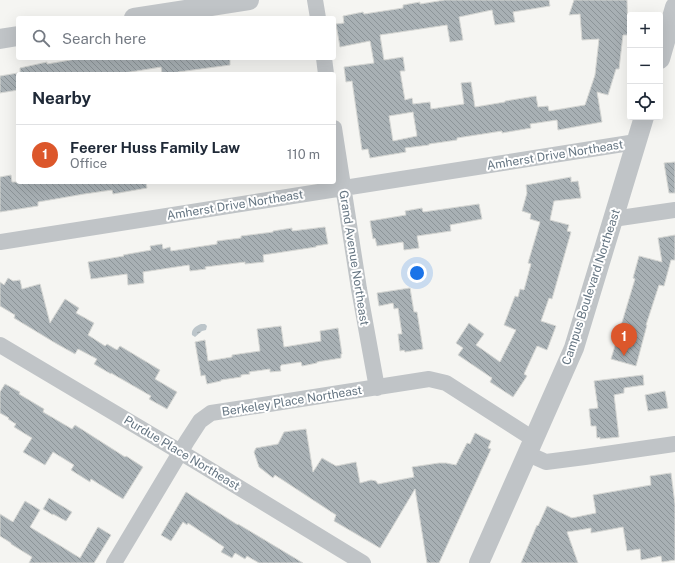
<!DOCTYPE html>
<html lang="en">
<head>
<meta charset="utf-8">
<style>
  :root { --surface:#fff; --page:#f2f2f3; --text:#1f2937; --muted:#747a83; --line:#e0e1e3; --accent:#dc572b }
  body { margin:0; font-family:"Public Sans",sans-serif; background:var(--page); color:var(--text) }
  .controls { position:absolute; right:12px; top:12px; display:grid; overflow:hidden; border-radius:4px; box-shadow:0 4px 16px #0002 }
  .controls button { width:36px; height:36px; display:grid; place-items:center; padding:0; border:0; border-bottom:1px solid var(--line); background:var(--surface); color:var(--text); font:20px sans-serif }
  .you { position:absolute; left:417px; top:273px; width:14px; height:14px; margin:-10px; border:3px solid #fff; border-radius:50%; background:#1a73e8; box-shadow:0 0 0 6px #1a73e833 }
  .badge { display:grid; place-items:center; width:26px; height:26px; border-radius:50%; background:var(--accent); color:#fff; font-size:13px; font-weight:700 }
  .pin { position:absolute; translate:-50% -33px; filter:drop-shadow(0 1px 2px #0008) }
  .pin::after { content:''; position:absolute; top:21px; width:14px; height:12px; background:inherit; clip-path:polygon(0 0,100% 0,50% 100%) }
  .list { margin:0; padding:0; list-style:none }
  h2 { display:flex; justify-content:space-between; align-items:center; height:52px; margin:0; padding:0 16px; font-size:17px }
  h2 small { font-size:13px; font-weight:400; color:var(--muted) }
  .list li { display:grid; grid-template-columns:26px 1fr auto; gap:12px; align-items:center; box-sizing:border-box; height:60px; padding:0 16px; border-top:1px solid var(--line) }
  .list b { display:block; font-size:15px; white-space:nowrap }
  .list p { margin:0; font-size:13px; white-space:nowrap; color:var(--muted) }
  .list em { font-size:13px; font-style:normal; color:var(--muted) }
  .icon { flex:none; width:22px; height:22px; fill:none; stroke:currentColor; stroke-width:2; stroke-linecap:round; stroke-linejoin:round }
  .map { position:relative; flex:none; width:675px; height:563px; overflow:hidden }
  .search { position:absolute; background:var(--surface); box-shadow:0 4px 16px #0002; left:16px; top:16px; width:320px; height:44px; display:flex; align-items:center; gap:10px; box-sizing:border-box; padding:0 14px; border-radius:4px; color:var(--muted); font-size:15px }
  .panel { position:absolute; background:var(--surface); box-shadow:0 4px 16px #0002; left:16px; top:72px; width:320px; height:112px; border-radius:4px }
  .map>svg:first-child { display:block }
  .water { fill:url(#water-ripples) }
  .building { fill:url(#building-back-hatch); stroke:#d6d7d4; fill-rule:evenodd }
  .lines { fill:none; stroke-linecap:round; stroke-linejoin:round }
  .minor { stroke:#c0c4c7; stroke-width:16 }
  .tertiary { stroke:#c0c4c7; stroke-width:20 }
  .labels { text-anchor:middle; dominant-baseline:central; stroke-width:4; stroke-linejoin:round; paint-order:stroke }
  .street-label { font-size:12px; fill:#657582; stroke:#fff }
</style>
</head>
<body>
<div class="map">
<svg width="675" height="563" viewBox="0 0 675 563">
  <defs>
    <pattern id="water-ripples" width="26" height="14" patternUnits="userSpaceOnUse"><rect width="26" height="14" fill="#bcc5ca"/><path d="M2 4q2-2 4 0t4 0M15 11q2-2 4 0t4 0" fill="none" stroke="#9ca5a9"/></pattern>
    <pattern id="building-back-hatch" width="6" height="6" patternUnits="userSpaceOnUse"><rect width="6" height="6" fill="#a8b0b4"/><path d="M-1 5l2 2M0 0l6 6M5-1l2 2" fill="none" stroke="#8c9498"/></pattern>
  </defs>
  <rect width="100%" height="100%" fill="#f5f5f2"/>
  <path class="water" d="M201,324h4l2,2 -1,4 -4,1 -7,6 -3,-2c-1,-6 4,-9 9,-11z"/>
  <path class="building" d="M445,0h104l1,6 -37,6 2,10 -20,3 -3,-15 -33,7 4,23 -13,2 -3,-17 -67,10 4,25 19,-3 2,14h-5l5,29 7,-2 1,6 17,-2 1,7 33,-5 -3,-21 10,-1 4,25 30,-5v-1l31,-5 2,11 10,-1 1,5 36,-6 10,-30 4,-36 -17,1 -2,-26 -11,1 5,-15h53l1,35h-5l-4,34h-3l-8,26 -11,-3 5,30 -44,8 -1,-10 -27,4 1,4 -29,5v-2l-45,7v2l-28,4v1l-24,3 1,4 -36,6 -2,-9 -6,1 -10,-69 -6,1 -2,-15 30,-4 -4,-22 -30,6 -4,-23 8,-1 -1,-7 20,-4 1,2 39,-6v-3l17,-3v2zM413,112l4,24 -24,5 -4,-25z
    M82,58h148v7l-52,7 1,2h-17l-1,-7 -43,7h-98v-6l27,-6v2z
    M18,73v17l-18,3v-17z
    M675,162v31h-6l-5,-30z
    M11,175l1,7h134l1,6 -34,6 -1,-4 -28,4 -46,8v4l-38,6v-35z
    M571,177v5l7,-1 3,17 -27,3 -4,19 19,5 -2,6 4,1 -19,67 -3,-1 -8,23 15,5 -9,24 -10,-4 -13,28 3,2 -14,21 -23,-15 2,-4 -34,-23 5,-7 -7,-5 13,-20 15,11 -8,11 24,17 16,-32 -12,-5 11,-29 3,1 2,-8 4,1 7,-26 -3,-1 12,-41 -10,-3 1,-5 -9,-3 5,-18 -1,-8z
    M479,204l3,15 -32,6 1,6 -34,5 2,12 -15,2 -1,-8 -26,4 -2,-8 -2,1 -3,-18 36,-6 -1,-4 17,-3 1,4z
    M325,227l3,17 -12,2v1l-53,8 1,7 -19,2v-2l-40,5 1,2 -16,2 -1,-6 -46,7 1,11 -16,2 -1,-11 -36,5 -3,-17 36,-6 -1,-1 28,-5 -1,-4 12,-2 1,5 7,-2 1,4 46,-7v-3l24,-3v-2l32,-4v-1l19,-3v3z
    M675,235v25h-4l-7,26 -5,-1 -13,40h1l-11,41 -25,-7 24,-80 -2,-1 6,-22 23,6 -4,-24z
    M8,278l5,3 7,-1 2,9 18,-5 10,39 15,-24 14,9 -3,5 18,10 -6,12 17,11 2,-2 10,6 3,-4 40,24 -5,9 22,13 -10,17 -18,-10 2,-3 -40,-23v1l-17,-10 3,-5 -19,-10 -3,5 -18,-10 -43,-26 1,-3 -15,-9v-24l4,3z
    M410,288l4,24h3l6,37 -18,3 -1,-2 -4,1 -2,-17h4l-4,-26 -4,1 -1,-6 -14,3 -2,-13z
    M281,326l3,21 37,-6 -1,-10 18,-3 4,26h-1v4l-24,4v1l-15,3 -1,-4 -20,3v1l-1,1 1,4 -11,1v-3l-21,3 1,2 -9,1v2l-20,3v1l-14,3 -2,-9 -4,1 -6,-34 10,-2 3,21 24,-4v-2l28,-4 -3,-22z
    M643,375l1,10 -20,3v5l-10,2 5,42 -19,2v-2l-3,1 -1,-12h-5l-2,-17 9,-1 -4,-27z
    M5,384l15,8 -1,2 25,15 -1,3 29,17 3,-4 50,32 1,-1 17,11 -20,32 -32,-20 -1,3 -19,-12 3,-5 -21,-13 -8,13 -22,-13 9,-14 -18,-11 2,-3 -8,-5 1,-1 -9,-5v-21z
    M665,391l3,17 -20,3 -3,-16z
    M306,429l7,43 9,-14 14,8 20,-4 4,21 11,-3 5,1 2,3 36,-7 -2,-10 27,-4h7l10,2 11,-22 3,1 5,-11 16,8 -3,7 3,1 -52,114h-12l-12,-74 -35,59 -46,-27 2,-6 -61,-40 -2,3 -14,-11 -5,-15 2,-4 22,-4 6,-12z
    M671,473l4,31v56l-13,2 -1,-6 -20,4 -1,-11 -13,2 -4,-24 -32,6v-5l-24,4 11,31h-57l16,-38 1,1 9,-20 25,12 24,-5 -3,-18 58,-10 -1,-9z
    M186,492l52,33v-1l65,39h-44l-12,-7 -2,3 -10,-6 -3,5 -11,-6 3,-5 -36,-24 -1,2 -4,-3 -12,19 -10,-6z
    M49,498l23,14 -6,9 -13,-7v1l-10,-6z
    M25,501l15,9 -10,17 50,31 18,-31 13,8 -17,28h-65l3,-6 -21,-13v-1l-11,-7v-22l13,8z"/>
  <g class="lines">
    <path class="minor" d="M315,0l3,18
      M324,58l2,16
      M334,128l25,161 18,99
      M613,219l62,-9
      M0,242l636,-100
      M0,345l192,114 171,104
      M528,454l18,8 39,-5 90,-13
      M114,563l73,-122 13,-20 11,-8 218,-34 17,4 89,57"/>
    <path class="tertiary" d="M134,18l115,-18
      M0,39l18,-3
      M660,59l15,-52
      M479,563l95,-215 70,-231"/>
  </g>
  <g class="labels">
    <g class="street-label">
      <text transform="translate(555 155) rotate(-9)">Amherst Drive Northeast</text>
      <text transform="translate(235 205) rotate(-9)">Amherst Drive Northeast</text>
      <text transform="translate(354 258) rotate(81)">Grand Avenue Northeast</text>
      <text transform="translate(591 287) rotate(-72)">Campus Boulevard Northeast</text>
      <text transform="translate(292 401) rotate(-9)">Berkeley Place Northeast</text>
      <text transform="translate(182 453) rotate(31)">Purdue Place Northeast</text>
    </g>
  </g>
</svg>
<div class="controls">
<button>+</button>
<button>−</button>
<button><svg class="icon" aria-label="locate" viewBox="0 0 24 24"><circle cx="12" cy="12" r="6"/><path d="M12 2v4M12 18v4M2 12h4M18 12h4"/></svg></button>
</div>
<div class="you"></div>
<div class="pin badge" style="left:624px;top:356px">1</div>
<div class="search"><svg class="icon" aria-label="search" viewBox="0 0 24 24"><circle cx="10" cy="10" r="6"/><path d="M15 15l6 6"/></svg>Search here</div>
<section class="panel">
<h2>Nearby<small></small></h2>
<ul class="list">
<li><span class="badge">1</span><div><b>Feerer Huss Family Law</b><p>Office</p></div><em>110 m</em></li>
</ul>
</section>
</div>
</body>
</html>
